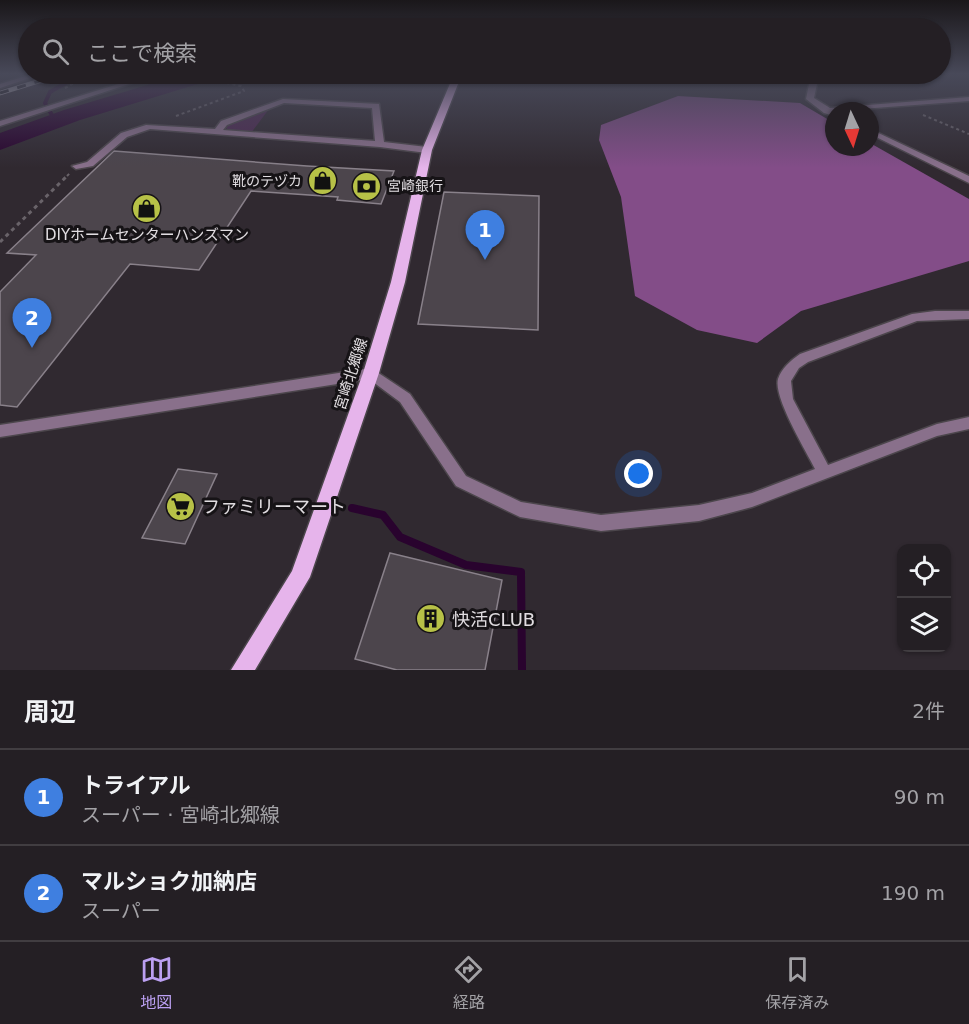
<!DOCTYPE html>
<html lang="ja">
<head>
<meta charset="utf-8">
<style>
  :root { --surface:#241f24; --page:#302c31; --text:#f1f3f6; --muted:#a3a2a6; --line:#413d41; --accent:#bca0f2 }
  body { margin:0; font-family:"DejaVu Sans","Noto Sans JP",sans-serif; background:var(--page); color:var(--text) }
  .controls { position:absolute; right:18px; bottom:18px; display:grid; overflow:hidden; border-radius:12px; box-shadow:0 2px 4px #0004 }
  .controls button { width:54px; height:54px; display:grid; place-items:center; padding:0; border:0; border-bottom:2px solid var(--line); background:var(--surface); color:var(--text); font:30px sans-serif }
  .compass { position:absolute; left:825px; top:102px; width:54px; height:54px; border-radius:50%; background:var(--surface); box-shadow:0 2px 4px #0004; rotate:176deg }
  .you { position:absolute; left:639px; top:474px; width:21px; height:21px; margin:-15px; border:4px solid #fff; border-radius:50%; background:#1a73e8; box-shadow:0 0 0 9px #1a73e833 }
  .badge { display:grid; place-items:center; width:39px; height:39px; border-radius:50%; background:var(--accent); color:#fff; font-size:20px; font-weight:700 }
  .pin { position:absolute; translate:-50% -50px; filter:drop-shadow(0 2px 3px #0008) }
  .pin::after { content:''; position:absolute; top:32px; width:21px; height:18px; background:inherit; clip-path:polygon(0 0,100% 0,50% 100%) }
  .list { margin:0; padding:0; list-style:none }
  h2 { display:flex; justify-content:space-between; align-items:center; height:78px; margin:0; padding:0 24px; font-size:26px }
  h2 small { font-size:20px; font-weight:400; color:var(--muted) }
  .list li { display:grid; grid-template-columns:39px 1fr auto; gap:18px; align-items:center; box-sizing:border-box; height:96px; padding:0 24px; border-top:2px solid var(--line) }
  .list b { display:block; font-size:22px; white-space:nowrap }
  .list p { margin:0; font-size:20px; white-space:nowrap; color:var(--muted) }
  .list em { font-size:20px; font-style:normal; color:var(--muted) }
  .icon { flex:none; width:33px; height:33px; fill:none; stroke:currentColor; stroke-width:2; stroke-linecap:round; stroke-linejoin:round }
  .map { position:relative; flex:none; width:969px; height:670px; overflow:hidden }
  .search { position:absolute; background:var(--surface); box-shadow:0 2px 4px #0004; left:18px; right:18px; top:18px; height:66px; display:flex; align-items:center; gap:15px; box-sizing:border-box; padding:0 21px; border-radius:33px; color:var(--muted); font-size:22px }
  .sheet { height:270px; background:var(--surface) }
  nav { display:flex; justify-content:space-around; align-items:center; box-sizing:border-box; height:84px; border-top:2px solid var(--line); background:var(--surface); font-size:16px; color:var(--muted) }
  nav a { display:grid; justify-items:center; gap:3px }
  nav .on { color:var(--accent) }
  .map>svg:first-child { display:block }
  .green { fill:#4d2851 }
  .forest { fill:#834d88 }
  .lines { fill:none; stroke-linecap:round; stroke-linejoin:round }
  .stream-far1 { stroke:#29032e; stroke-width:4 }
  .stream { stroke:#29032e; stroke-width:8 }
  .river { fill:#29032e; fill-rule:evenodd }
  .building { fill:#4c454c; stroke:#89818a; stroke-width:1.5 }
  .minor-casing { stroke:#4c464c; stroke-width:3 }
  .primary-casing { stroke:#4c464c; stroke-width:3 }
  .path-far1 { stroke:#696369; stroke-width:2; stroke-dasharray:3 3; stroke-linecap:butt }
  .path { stroke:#696369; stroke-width:3; stroke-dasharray:4 4; stroke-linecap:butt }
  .minor { fill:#89708b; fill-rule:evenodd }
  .primary { fill:#e6b4eb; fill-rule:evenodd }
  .rail-casing { stroke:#c1bcc1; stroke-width:4.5 }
  .rail { stroke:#161316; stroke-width:3; stroke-dasharray:9; stroke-linecap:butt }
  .labels { text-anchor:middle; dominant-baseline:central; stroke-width:6; stroke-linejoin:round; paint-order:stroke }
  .far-poi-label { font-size:14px; fill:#e1dde1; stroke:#161316; text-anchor:end }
  .poi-label { font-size:15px; fill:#e1dde1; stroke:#161316 }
  .street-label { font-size:15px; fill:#e1dde1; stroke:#161316 }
  .near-poi-label { font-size:18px; fill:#e1dde1; stroke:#161316; text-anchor:start }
</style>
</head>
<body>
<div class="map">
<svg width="969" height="670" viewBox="0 0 969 670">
  <rect width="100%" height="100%" fill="#302930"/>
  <path class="green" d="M269,109l-18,24 -23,-2 -2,-4 10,-6z"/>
  <path class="forest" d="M678,96l122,7 34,20v24h36v-4l99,56v62l-168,50 -44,32 -60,-13 -62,-34 -14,-99 -22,-57 2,-15z"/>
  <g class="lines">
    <path class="stream-far1" d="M56,122l-11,-19 5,-11 31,-18"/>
    <path class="stream" d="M352,508l31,7 17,22 66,28 55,7 1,98"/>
    <path class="river" d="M184,74h33l-3,5 -134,41 -80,30v-17l64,-23z"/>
  </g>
  <path class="building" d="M114,151l193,15 87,5 -13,33 -44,-4 1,-3 -87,-6 -52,79 -69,-6 -113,143 -17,-2v-113l36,-37 -29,-2z
    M444,192l95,4 -1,134 -120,-6z
    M178,469l39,5 -32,70 -43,-6z
    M390,553l112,27 -17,90h-88l-42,-11z"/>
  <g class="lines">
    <defs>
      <path id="minor" d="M32,74h10l-42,14v-4z
        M150,74h10l-160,52v-5z
        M817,74h7l-7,10 -3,14 16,10 139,-11v4l-135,10v5l-10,-3 -18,-14 3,-15z
        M283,99l96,5 5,38 43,5 4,3 -4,3 -47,-6 -230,-18 -23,8 -34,29 -17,3 -4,-3 15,-4 34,-29 25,-8 69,4 6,-8zM284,103l88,5 3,33 -152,-11 4,-5z
        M870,129l99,47v7l-99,-49z
        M935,311h34v8l-52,2 -109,41 -9,6 -8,13 2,18 35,66 109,-41 32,-7v12l-32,7 -185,71 -53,14 -98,10 -81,-14 -64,-31 -56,-84 -31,-23 -369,58v-12l371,-57 39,26 56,82 55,26 80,13 98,-10 53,-12 63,-24c-9,-18 -42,-72 -37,-90 3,-10 13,-19 22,-25l112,-40z"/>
      <path id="primary" d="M454,74h8l-30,76 -27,132 -26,91 -69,204 -55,93h-24l61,-99 71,-198 28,-91 31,-132z"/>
    </defs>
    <use href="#minor" class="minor-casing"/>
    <use href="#primary" class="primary-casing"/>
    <path class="path-far1" d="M65,88l26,-14
      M923,115l46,19
      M176,116l68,-25 -3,-5 -15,-3 -10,-9
      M67,176l3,-3"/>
    <path class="path" d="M0,242l68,-67"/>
    <use href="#minor" class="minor"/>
    <use href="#primary" class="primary"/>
    <defs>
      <path id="rail" d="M0,93l62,-19"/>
    </defs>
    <use href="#rail" class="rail-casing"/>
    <use href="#rail" class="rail"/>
  </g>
  <linearGradient id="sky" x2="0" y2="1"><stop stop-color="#1a171a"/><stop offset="0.44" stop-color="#484959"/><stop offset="1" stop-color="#484959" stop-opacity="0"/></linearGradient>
  <rect width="969" height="168" fill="url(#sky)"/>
  <defs>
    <symbol id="shop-disc" viewBox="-11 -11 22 22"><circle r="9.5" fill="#b7c147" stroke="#161316"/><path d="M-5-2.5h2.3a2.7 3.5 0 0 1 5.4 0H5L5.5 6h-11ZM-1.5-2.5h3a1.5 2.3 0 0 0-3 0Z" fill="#111"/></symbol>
    <symbol id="bank-disc" viewBox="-11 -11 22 22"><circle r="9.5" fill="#b7c147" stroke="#161316"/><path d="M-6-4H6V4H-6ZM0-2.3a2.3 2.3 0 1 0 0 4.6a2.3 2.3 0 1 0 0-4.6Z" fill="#111"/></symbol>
    <symbol id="supermarket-disc" viewBox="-11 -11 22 22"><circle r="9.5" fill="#b7c147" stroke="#161316"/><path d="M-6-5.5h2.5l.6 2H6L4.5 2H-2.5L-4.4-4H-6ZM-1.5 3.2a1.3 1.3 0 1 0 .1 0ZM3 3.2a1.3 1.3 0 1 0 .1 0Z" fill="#111"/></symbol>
    <symbol id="building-disc" viewBox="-11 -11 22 22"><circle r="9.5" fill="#b7c147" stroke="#161316"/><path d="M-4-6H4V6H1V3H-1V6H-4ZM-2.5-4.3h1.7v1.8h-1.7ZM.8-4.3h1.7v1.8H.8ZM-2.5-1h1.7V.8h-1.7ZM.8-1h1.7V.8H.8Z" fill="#111"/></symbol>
  </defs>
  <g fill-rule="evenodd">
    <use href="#shop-disc" x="306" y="164" width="33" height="33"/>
    <use href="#bank-disc" x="350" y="170" width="33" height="33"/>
    <use href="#shop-disc" x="130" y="192" width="33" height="33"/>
    <use href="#supermarket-disc" x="164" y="490" width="33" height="33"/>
    <use href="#building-disc" x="414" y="602" width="33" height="33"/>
  </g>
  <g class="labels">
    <g class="far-poi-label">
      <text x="302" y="181">靴のテヅカ</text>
      <text x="387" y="186" text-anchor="start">宮崎銀行</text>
    </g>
    <g class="poi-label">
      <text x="147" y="235">DIYホームセンターハンズマン</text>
    </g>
    <g class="street-label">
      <text transform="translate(351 374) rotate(-72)">宮崎北郷線</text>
    </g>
    <g class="near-poi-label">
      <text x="202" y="506">ファミリーマート</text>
      <text x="452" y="619">快活CLUB</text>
    </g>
  </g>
</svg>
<div class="controls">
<button><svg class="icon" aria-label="locate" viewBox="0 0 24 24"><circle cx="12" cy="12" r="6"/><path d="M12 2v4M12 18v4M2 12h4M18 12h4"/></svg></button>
<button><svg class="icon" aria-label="layers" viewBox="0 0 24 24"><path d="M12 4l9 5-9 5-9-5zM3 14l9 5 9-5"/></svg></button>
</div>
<svg class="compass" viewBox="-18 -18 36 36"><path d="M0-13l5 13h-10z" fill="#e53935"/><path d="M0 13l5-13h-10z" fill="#a3a2a6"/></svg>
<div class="you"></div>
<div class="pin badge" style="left:485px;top:260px;background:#3f7fe0">1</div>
<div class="pin badge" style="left:32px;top:348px;background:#3f7fe0">2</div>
<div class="search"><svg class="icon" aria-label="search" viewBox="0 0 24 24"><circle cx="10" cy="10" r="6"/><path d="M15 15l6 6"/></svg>ここで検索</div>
</div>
<section class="sheet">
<h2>周辺<small>2件</small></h2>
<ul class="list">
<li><span class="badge" style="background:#3f7fe0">1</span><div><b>トライアル</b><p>スーパー · 宮崎北郷線</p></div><em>90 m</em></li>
<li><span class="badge" style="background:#3f7fe0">2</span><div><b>マルショク加納店</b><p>スーパー</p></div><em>190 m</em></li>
</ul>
</section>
<nav>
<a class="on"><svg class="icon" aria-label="map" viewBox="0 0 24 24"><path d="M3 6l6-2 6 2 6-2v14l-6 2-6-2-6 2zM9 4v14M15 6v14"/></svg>地図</a>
<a><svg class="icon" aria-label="directions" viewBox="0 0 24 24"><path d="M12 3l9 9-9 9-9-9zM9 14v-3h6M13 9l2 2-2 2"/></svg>経路</a>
<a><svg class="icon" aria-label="saved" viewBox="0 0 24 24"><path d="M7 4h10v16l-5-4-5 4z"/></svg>保存済み</a>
</nav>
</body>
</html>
